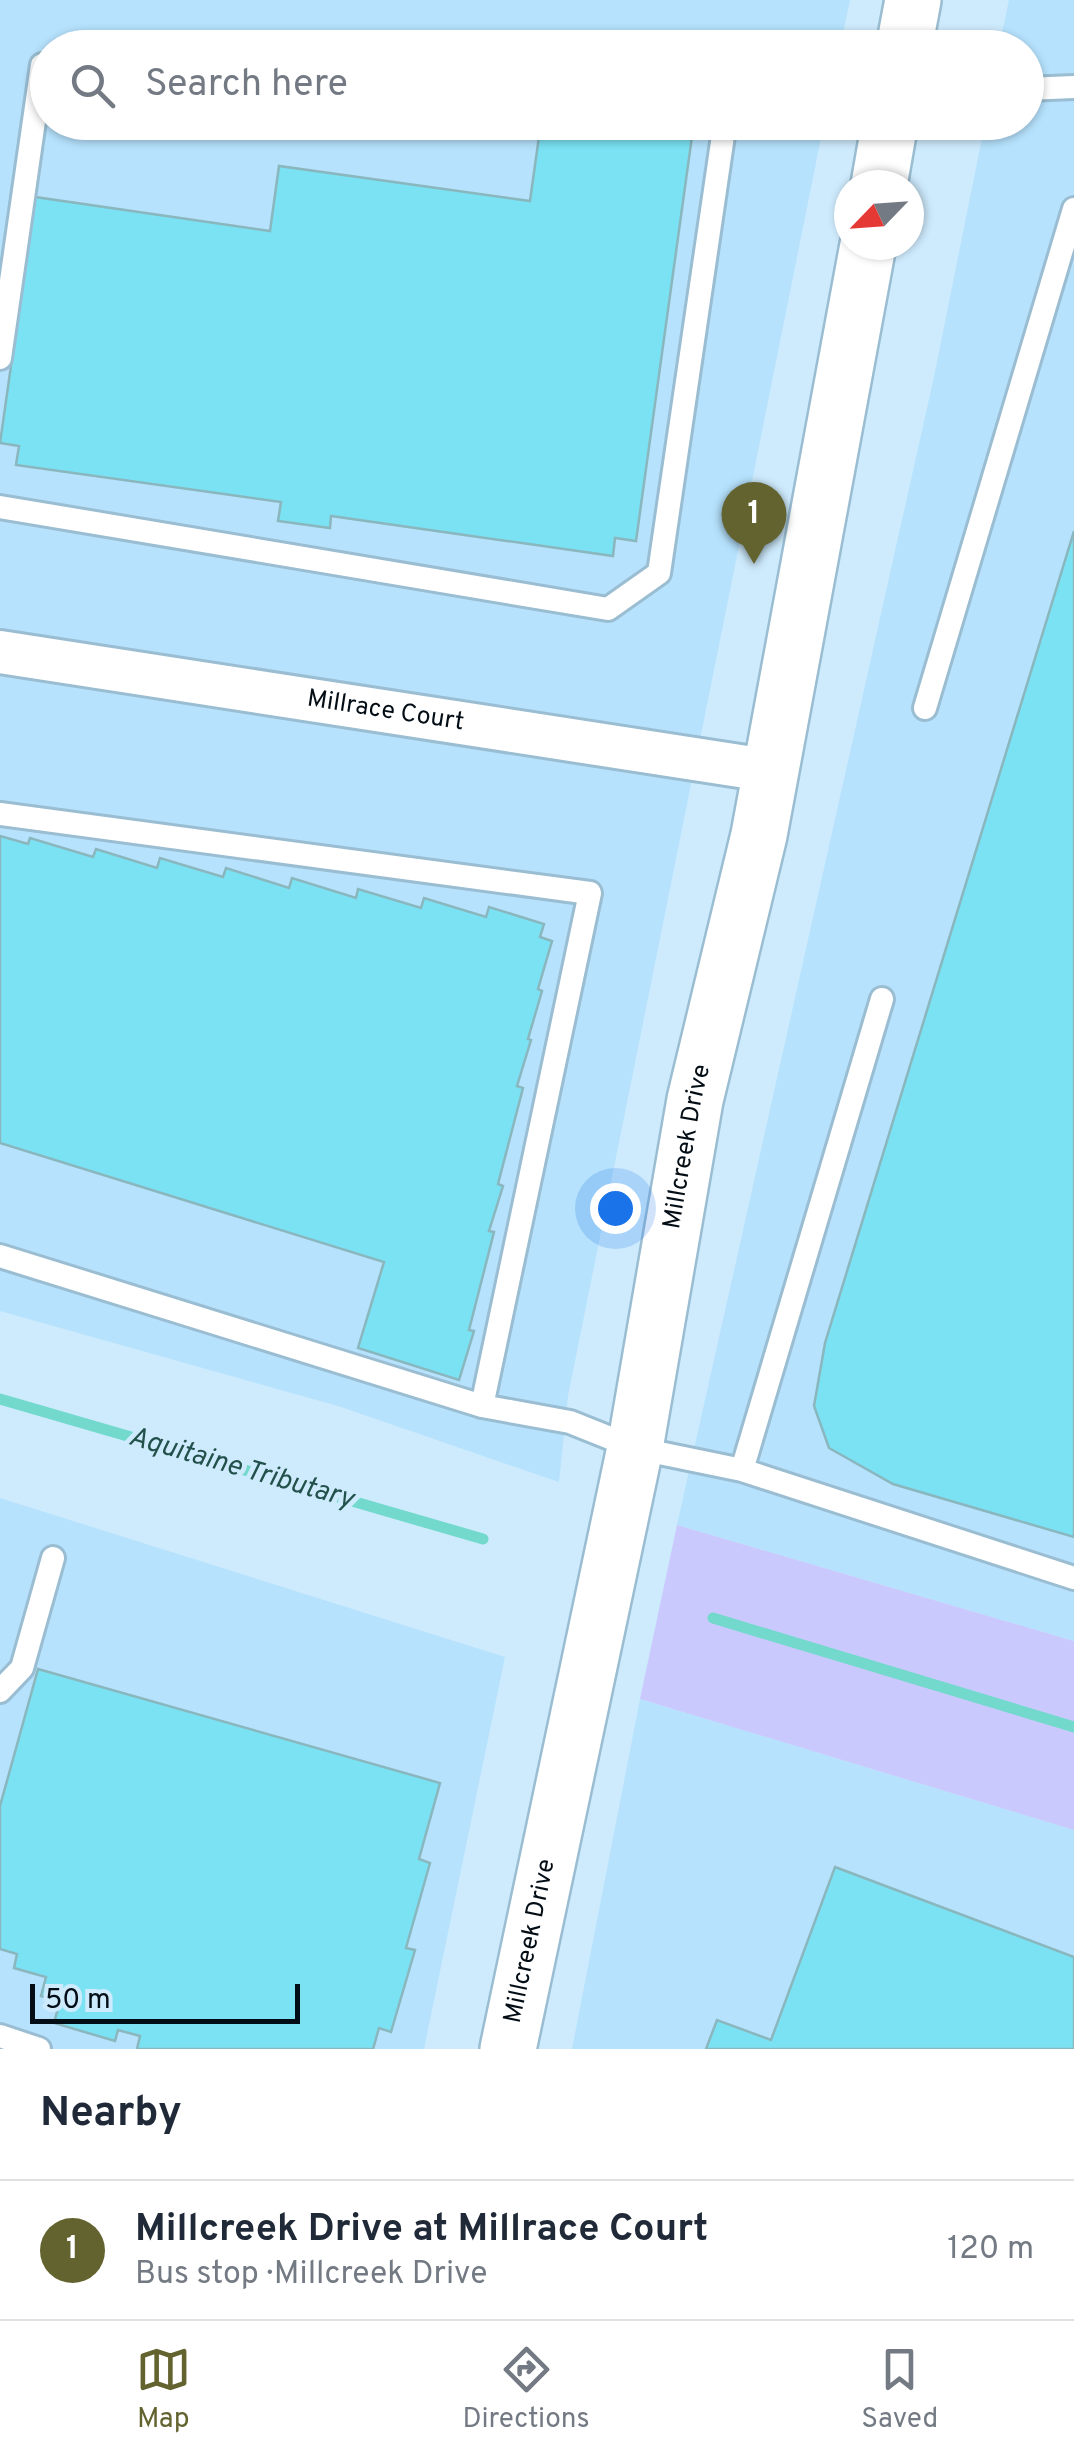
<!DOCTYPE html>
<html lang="en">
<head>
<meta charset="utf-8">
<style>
  :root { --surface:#fff; --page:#f2f2f3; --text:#1f2937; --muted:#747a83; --line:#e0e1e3; --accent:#636330 }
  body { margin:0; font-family:Overpass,sans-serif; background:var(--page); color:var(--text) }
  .compass { position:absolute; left:834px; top:170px; width:90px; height:90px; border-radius:50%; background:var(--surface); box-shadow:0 2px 8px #0004; rotate:245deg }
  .scale { position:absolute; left:30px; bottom:25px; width:270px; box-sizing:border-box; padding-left:10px; border:5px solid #030d15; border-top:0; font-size:28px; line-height:35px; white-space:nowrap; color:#030d15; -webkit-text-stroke:8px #ceebfd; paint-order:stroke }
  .you { position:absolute; left:615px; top:1208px; width:35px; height:35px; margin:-25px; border:8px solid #fff; border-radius:50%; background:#1a73e8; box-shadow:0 0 0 15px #1a73e833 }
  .badge { display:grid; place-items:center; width:65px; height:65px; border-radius:50%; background:var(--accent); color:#fff; font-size:32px; font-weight:700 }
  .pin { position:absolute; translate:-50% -82px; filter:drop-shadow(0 2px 5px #0008) }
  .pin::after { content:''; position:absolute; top:52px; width:35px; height:30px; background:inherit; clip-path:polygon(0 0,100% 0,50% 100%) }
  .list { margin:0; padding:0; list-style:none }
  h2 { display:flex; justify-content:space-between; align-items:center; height:130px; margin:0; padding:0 40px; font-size:42px }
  h2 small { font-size:32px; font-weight:400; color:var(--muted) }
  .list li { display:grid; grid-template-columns:65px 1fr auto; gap:30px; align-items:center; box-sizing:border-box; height:140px; padding:0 40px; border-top:2px solid var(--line) }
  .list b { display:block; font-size:38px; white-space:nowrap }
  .list p { margin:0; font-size:32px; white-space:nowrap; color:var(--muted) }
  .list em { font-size:32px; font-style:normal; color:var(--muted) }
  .icon { flex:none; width:55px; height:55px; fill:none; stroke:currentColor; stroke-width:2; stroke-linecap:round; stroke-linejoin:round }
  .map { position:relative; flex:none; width:1074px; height:2049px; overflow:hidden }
  .search { position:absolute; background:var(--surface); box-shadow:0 2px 8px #0004; left:30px; right:30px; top:30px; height:110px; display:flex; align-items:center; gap:25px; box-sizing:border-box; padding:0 35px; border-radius:55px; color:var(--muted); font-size:38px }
  .sheet { height:270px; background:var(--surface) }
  nav { display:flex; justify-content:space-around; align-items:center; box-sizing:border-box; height:140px; border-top:2px solid var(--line); background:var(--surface); font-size:28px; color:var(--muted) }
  nav a { display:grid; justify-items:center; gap:5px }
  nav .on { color:var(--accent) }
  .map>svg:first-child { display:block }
  .built { fill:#b6e2fd }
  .green { fill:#cac9fd }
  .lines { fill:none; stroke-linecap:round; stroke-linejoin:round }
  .stream { stroke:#72d9cc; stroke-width:11 }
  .building { fill:#7be2f4; stroke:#8ab6be; stroke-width:2.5 }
  .service-casing { stroke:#9abdd2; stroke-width:28 }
  .minor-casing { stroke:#9abdd2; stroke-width:48 }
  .tertiary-casing { stroke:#9abdd2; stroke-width:60 }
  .service { stroke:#fff; stroke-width:22 }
  .minor { stroke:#fff; stroke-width:42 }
  .tertiary { stroke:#fff; stroke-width:55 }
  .labels { text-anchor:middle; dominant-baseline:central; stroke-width:10; stroke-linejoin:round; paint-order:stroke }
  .street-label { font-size:25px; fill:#030d15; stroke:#ceebfd }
  .water-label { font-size:28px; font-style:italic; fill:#22504a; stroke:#ceebfd }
</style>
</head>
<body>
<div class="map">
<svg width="1074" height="2049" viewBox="0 0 1074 2049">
  <rect width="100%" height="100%" fill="#ceebfd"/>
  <path class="built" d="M0,0h850l-10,47 -792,1v74l776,1 -256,1273 -9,86 -221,-76 -338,-95z
    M1009,0h65v1641l-397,-116 257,-1148 51,-254 41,-1v-74l-27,-1z
    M0,1498l505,159 -81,392h-424z
    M640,1699l434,131v219h-502z"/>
  <path class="green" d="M677,1525l397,116v189l-434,-131z"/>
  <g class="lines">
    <path class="stream" d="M0,1399l483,140
      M713,1618l361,109"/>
  </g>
  <path class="building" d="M541,122h153l-58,419 -21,-3 -2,18 -282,-40 -1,12 -52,-7 3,-19 -265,-37 3,-19 -19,-3 35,-246 235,34 9,-65 251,35z
    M1074,531v1006l-181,-53 -64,-36 -15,-42 11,-63z
    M0,836l28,8 2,-6 63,19 3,-8 61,19 3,-10 63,19 3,-9 63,20 3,-10 64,20 2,-9 63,19 3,-10 62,19 3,-10 55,17 -4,13 12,4 -14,48 4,2 -14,48 3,1 -14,46 6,2 -25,96 5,2 -14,45 5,1 -25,98 5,1 -15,49 -101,-32 26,-86 -384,-119z
    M38,1669l402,114 -21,76 11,4 -24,85 9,2 -24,82 -12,-4 -6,21h-236l3,-13 -22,-6 -3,11 -61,-18 6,-22 -19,-5 5,-19 -32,-9 3,-14 -17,-5v-143z
    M835,1867l239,90v92h-368l11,-29 54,20z"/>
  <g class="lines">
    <defs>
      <path id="service" d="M1026,89l48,-2
        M0,358l42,-293h6
        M0,507l608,102 51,-36 66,-451
        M925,708l149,-499
        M0,814l590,79 -108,513
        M0,1256l482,150 88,16 65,26 107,22 332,108
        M742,1470l140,-471
        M0,1691l22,-23 31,-110
        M0,2036l39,13"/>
      <g id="minor">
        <path id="s1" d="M0,652l772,119"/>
      </g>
      <g id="tertiary">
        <path d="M904,48l9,-48"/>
        <path d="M879,185l11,-63"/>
        <path id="s2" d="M508,2049l127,-601 60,-348 64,-265 109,-590"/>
      </g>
    </defs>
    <use href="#service" class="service-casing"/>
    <use href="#minor" class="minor-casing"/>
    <use href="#tertiary" class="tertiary-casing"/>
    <use href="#service" class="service"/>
    <use href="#minor" class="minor"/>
    <use href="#tertiary" class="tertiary"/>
  </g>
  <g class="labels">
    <g class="street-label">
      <text stroke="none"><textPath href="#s1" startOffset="390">Millrace Court</textPath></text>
      <text stroke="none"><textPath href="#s2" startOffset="920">Millcreek Drive</textPath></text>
      <text stroke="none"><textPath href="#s2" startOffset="110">Millcreek Drive</textPath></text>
    </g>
    <g class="water-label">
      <text transform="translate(241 1469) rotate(16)">Aquitaine Tributary</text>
    </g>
  </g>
</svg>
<svg class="compass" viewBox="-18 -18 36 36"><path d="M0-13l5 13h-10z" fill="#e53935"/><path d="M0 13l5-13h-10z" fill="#747a83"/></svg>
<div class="scale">50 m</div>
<div class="you"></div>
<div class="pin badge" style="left:754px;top:564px">1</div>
<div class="search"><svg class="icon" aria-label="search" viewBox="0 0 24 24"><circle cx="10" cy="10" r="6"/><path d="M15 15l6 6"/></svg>Search here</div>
</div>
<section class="sheet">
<h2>Nearby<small></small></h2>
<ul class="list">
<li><span class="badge">1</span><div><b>Millcreek Drive at Millrace Court</b><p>Bus stop · Millcreek Drive</p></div><em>120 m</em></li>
</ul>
</section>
<nav>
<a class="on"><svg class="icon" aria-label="map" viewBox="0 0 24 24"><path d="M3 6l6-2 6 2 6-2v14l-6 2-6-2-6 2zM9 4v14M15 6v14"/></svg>Map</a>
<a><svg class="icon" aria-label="directions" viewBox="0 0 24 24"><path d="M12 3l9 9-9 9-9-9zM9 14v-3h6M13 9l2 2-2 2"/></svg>Directions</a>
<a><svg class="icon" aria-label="saved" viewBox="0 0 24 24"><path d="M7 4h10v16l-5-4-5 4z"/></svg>Saved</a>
</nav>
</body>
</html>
